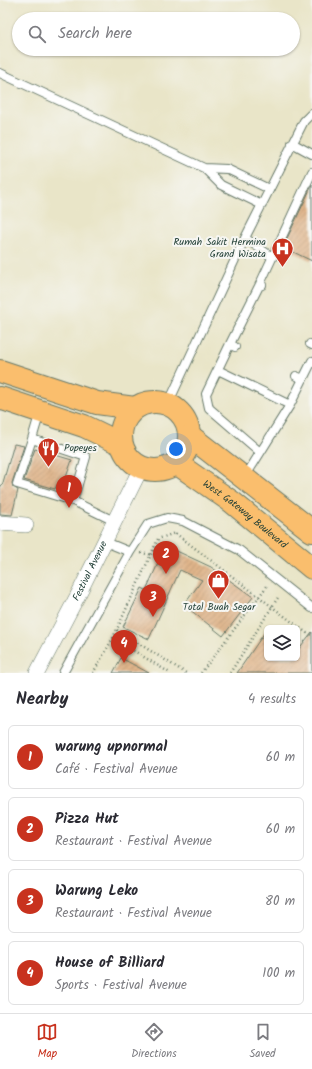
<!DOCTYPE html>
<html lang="en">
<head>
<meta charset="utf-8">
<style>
  :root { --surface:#fff; --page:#f7f7f7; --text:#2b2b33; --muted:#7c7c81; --line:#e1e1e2; --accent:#c8321e }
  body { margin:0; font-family:Kalam,sans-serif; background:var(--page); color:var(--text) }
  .controls { position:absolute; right:12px; bottom:12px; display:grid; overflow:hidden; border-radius:6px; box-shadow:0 1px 3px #0004 }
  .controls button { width:36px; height:36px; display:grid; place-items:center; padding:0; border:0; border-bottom:1px solid var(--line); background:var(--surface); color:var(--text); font:20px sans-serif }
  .you { position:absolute; left:176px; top:449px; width:14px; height:14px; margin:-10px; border:3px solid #fff; border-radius:50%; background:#1a73e8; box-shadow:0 0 0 6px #1a73e833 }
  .badge { display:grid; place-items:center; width:26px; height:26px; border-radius:50%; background:var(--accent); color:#fff; font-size:13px; font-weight:700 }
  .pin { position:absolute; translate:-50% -33px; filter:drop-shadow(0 1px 2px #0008) }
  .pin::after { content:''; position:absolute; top:21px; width:14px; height:12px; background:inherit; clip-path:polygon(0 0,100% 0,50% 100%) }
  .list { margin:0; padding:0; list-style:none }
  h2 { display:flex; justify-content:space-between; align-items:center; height:52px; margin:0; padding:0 16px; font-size:17px }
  h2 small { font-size:13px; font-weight:400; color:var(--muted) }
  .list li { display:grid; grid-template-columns:26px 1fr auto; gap:12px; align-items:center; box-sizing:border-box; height:64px; margin:0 8px 8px; padding:0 8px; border:1px solid var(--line); border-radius:6px }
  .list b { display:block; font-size:15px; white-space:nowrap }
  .list p { margin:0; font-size:13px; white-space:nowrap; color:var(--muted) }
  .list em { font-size:13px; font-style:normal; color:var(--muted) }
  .icon { flex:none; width:22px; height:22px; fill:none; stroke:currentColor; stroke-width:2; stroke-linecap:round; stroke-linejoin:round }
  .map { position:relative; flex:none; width:312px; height:673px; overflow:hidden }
  .search { position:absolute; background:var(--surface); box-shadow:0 1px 3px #0004; left:12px; right:12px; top:12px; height:44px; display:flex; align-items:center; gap:10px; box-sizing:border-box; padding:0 14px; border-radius:22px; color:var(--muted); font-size:15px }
  .sheet { height:340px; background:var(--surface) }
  nav { display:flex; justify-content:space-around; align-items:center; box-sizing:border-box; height:56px; border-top:1px solid var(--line); background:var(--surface); font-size:11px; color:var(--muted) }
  nav a { display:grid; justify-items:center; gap:2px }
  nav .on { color:var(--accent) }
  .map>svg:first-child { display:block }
  .building { fill:url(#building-hatch) }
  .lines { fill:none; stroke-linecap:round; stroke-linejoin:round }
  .lane-casing { stroke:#667868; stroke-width:10 }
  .street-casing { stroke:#667868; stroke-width:16 }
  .primary-casing { stroke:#667868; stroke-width:24 }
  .path { stroke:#667868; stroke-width:2.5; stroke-dasharray:1 3; stroke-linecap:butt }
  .lane { stroke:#fff; stroke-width:8 }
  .street { stroke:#fff; stroke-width:15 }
  .primary { stroke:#fabe6d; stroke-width:22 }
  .labels { text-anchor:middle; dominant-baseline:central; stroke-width:4; stroke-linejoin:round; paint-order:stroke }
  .poi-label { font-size:10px; fill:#1f3d34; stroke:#f6f6f2; text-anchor:end }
  .street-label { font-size:10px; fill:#1f3d34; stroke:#f6f6f2 }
</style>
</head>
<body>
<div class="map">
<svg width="312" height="673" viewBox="0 0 312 673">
  <defs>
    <pattern id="building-hatch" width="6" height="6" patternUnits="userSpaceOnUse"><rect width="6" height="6" fill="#e0b58b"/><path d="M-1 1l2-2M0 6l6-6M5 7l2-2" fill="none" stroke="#b59472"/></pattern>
  </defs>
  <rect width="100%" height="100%" fill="#f6f6f2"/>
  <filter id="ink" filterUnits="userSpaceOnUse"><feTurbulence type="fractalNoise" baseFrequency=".025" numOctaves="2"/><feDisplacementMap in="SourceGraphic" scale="8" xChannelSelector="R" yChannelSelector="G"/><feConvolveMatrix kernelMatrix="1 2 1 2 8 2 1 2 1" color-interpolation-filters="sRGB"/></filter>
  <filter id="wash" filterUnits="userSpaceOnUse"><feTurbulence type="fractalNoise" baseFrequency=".012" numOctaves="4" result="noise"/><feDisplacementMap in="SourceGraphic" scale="16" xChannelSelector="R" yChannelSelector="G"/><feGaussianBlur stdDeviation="0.9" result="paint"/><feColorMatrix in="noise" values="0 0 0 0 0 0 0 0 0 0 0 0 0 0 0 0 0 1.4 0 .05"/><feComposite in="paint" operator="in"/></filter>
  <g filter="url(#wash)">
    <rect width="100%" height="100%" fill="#e9e5c8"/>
    <g id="blocks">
      <path class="building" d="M312,185v76l-29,-14z
        M14,444l10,2 -12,37 1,4 5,3 -6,25 -12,-1v-29l2,1z
        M35,449l37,11 -9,26 -6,-1 -2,4 -31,-9z
        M166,546l45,21 42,30 -30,39 -39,-31 18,-25 -22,-10 -31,69 -26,-12 19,-39 4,2z
        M267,629v29h30v-7l15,-19v41h-75z
        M121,658l28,15h-36z"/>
    </g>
  </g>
  <g filter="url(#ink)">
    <use href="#blocks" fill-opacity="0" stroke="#667868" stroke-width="1"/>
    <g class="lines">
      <defs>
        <path id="lane" d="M0,73l204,95 17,17 41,20
          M292,143l20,11
          M204,168l23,1 42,20
          M245,238l27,19
          M260,284l52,-112
          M230,344l-24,50 3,14 51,44
          M310,344l2,1
          M235,347l-5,-3 30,-60 2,1
          M218,370l72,35
          M296,376l7,3
          M168,404l77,-166 59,-117 8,-8
          M40,412l-8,27 54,18 -13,44 41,20
          M32,439l-15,45 56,17
          M245,477l45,-72 22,-44
          M103,541l27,11
          M63,673l67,-121 18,-28 19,-6 16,3 56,29 73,58"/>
        <g id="street">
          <path d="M0,523l26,2"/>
          <path id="s1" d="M37,673l41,-78 63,-127"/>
        </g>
        <g id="primary">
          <path d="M0,371l97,32 38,5"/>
          <path d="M0,398l84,28 37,18"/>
          <circle cx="155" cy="436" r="34"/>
          <path d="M190,436l122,95"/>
          <path id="s2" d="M176,463l56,39 80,66"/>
        </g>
      </defs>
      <use href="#lane" class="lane-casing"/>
      <use href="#street" class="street-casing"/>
      <use href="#primary" class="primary-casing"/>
      <path class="path" d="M141,553l11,2
        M117,630l69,43
        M113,638l57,35
        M93,673l20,-35 45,-99 17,-6 137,104
        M201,673l66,-87
        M230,673l49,-77"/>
      <use href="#lane" class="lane"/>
      <use href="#street" class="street"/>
      <use href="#primary" class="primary"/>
    </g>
  </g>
  <defs>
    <symbol id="hospital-pin" viewBox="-11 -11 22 30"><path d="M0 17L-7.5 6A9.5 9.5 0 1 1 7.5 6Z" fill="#c8321e" stroke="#f6f6f2"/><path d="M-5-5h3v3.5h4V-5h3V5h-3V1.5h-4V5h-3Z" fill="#fff"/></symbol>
    <symbol id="restaurant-pin" viewBox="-11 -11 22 30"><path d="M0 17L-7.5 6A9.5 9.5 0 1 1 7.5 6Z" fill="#c8321e" stroke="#f6f6f2"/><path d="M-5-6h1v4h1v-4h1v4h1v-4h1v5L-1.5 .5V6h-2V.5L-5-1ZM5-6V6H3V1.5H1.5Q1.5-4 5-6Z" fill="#fff"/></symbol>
    <symbol id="shop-pin" viewBox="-11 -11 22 30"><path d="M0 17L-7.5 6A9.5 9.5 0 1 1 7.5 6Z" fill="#c8321e" stroke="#f6f6f2"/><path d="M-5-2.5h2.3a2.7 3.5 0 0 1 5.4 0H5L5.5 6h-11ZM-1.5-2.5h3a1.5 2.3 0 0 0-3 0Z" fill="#fff"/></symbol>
  </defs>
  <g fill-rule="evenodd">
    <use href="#hospital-pin" x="270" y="236" width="25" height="34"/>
    <use href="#restaurant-pin" x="36" y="436" width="25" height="34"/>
    <use href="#shop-pin" x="206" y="568" width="25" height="34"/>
  </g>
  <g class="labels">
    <g class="poi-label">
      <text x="266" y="242">Rumah Sakit Hermina<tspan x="266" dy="12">Grand Wisata</tspan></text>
      <text x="64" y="448" text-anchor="start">Popeyes</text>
      <text x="219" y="607" text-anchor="middle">Total Buah Segar</text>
    </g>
    <g class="street-label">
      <text stroke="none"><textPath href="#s2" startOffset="86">West Gateway Boulevard</textPath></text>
      <text stroke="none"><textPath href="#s1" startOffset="115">Festival Avenue</textPath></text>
    </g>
  </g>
</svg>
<div class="controls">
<button><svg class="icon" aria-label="layers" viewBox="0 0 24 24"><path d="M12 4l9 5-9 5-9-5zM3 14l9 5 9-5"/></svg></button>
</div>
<div class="you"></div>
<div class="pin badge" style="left:69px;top:508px">1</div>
<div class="pin badge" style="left:166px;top:574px">2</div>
<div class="pin badge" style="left:153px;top:617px">3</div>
<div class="pin badge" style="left:124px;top:663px">4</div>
<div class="search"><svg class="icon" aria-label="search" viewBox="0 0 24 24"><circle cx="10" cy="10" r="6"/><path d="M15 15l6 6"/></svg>Search here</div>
</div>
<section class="sheet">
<h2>Nearby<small>4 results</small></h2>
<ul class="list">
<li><span class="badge">1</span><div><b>warung upnormal</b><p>Café · Festival Avenue</p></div><em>60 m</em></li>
<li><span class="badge">2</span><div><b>Pizza Hut</b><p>Restaurant · Festival Avenue</p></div><em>60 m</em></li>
<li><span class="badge">3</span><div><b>Warung Leko</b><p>Restaurant · Festival Avenue</p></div><em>80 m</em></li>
<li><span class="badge">4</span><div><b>House of Billiard</b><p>Sports · Festival Avenue</p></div><em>100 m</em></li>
</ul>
</section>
<nav>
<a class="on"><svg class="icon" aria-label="map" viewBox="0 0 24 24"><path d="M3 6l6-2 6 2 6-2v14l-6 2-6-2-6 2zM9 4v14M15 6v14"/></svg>Map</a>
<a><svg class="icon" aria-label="directions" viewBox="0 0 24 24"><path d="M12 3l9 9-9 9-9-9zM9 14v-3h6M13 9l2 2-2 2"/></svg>Directions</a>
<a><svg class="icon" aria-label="saved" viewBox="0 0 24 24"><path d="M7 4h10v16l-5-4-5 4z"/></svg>Saved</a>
</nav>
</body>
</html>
